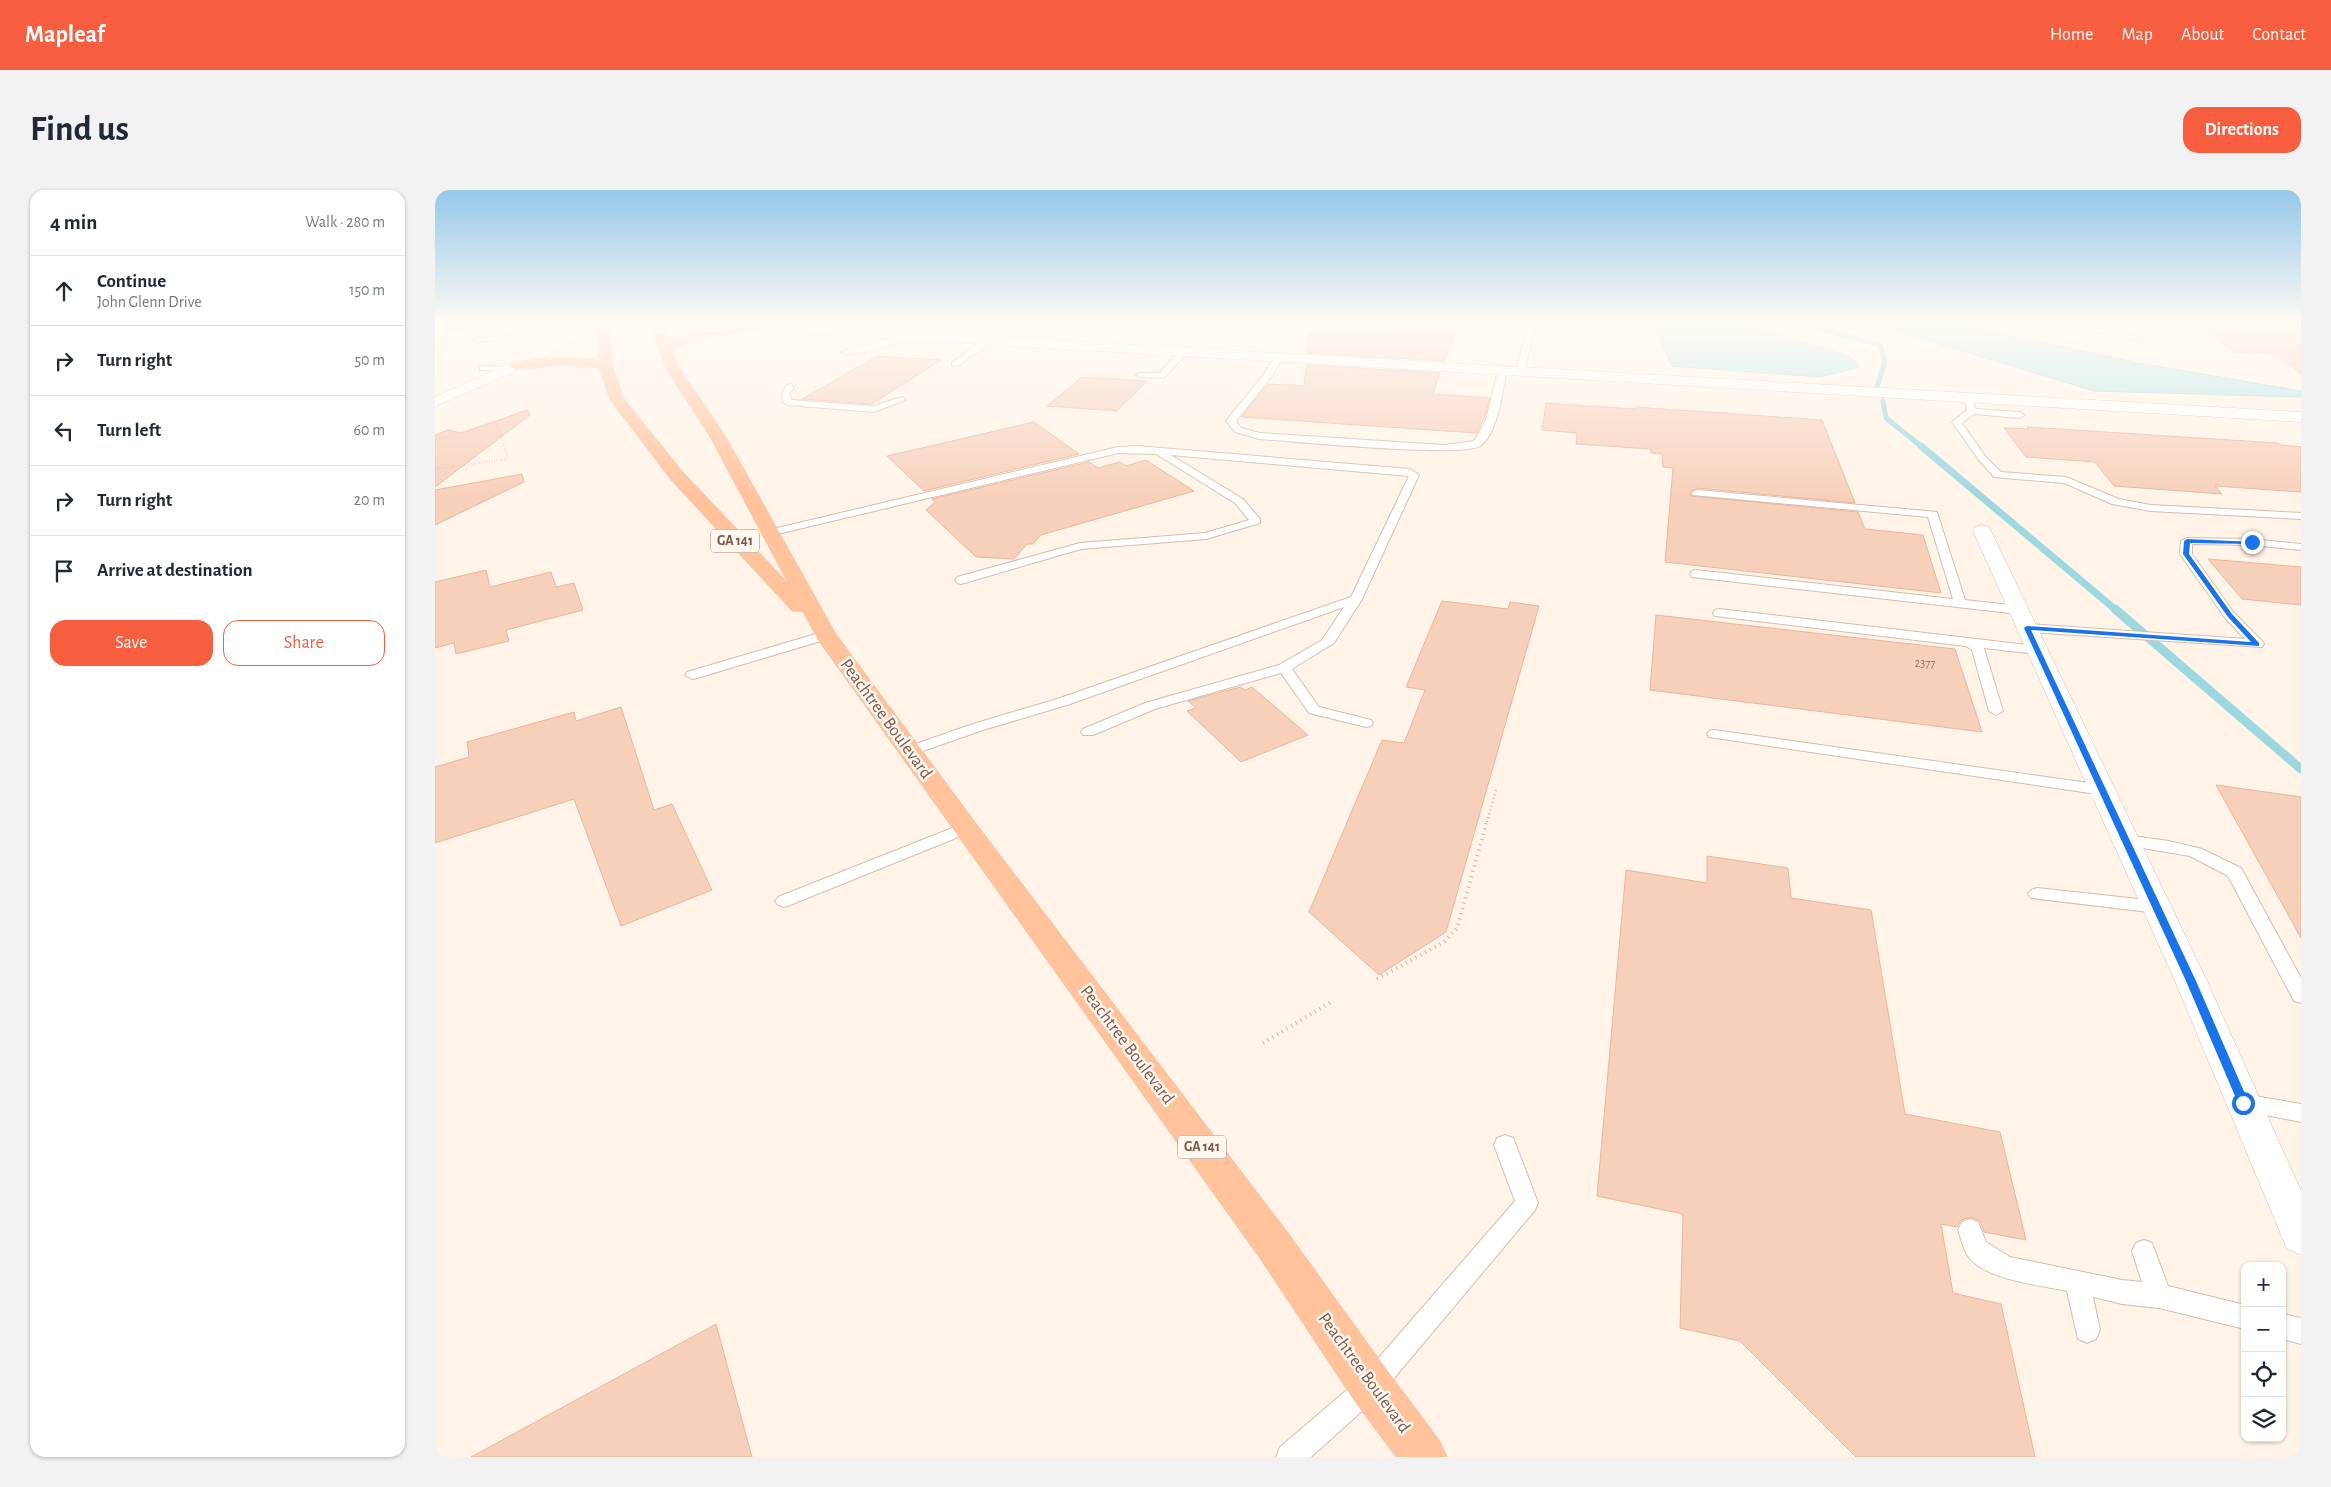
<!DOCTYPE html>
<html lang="en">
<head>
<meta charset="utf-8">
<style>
  :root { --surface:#fff; --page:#f2f2f3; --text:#1f2937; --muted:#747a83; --line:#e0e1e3; --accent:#f65e3f }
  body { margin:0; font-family:"Alegreya Sans",sans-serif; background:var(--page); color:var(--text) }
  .controls { position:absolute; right:15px; bottom:15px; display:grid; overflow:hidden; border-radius:10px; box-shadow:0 1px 4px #0004 }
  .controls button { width:45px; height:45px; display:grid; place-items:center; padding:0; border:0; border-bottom:1px solid var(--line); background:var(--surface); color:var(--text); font:25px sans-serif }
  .stop { position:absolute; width:15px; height:15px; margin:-11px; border:4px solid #1a73e8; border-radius:50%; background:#fff }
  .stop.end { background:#1a73e8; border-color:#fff; box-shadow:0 1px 5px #0008 }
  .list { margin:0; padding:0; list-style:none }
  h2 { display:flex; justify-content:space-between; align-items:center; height:65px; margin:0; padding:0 20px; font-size:21px }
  h2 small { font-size:16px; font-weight:400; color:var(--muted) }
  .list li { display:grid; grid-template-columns:32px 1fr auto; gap:15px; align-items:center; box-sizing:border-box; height:70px; padding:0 20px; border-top:1px solid var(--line) }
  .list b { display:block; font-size:19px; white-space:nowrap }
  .list p { margin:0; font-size:16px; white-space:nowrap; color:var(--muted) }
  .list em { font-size:16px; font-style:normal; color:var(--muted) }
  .actions { display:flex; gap:10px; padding:15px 20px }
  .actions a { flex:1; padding:11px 0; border:1px solid var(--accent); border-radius:15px; text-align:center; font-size:18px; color:var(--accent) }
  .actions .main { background:var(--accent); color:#fff }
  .icon { flex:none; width:28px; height:28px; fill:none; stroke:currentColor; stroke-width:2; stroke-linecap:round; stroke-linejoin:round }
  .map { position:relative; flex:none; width:1866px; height:1267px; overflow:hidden; border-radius:15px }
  header { display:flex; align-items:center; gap:30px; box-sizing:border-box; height:70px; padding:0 25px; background:var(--accent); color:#fff }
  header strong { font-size:24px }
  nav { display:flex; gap:28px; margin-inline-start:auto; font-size:18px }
  .intro { display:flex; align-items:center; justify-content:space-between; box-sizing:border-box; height:120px; padding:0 30px }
  h1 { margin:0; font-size:35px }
  .button { padding:12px 22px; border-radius:15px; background:var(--accent); color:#fff; font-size:18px; font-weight:700 }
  main { display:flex; gap:30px; padding:0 30px }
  aside { flex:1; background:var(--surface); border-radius:15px; box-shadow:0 1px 4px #0004 }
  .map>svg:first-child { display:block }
  .water { fill:#b8e7eb; stroke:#9dd8de }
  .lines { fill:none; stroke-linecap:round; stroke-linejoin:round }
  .stream-far2 { stroke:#9dd8de; stroke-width:5 }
  .stream-far1 { stroke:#9dd8de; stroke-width:7 }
  .stream { stroke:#9dd8de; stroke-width:9 }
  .building { fill:#f7d0bb; stroke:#ecb599 }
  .service-casing { stroke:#d5bdae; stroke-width:2 }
  .minor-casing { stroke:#d5bdae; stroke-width:1 }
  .tertiary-casing { stroke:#d5bdae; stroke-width:1 }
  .trunk-casing { stroke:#ddd3cf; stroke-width:1 }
  .path-far2 { stroke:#ddb39d; stroke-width:2; stroke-dasharray:0.5 2; stroke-linecap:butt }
  .path-far1 { stroke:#ddb39d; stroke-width:2.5; stroke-dasharray:1 3; stroke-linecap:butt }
  .path { stroke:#ddb39d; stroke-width:4; stroke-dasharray:1 4.5; stroke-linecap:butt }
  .service { fill:#fff; fill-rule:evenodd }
  .minor { fill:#fff; fill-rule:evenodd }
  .tertiary { fill:#fff; fill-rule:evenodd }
  .trunk { fill:#ffc29b; fill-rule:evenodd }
  .route { fill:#1a73e8 }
  .labels { text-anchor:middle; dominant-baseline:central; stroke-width:5; stroke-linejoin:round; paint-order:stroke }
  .number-label { font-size:12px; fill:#9b7564 }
  .shield { fill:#fff8f0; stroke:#a3877a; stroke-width:1 }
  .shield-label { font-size:14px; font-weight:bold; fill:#7c5747 }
  .near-street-label { font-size:18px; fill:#7c5747; stroke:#fff8f0 }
</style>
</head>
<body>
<header>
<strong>Mapleaf</strong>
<nav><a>Home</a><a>Map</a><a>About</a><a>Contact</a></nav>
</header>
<div class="intro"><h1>Find us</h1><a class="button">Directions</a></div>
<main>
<aside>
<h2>4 min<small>Walk · 280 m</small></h2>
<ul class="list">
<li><svg class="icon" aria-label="ahead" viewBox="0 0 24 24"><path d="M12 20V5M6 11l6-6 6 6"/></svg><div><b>Continue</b><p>John Glenn Drive</p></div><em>150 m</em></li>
<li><svg class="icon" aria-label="right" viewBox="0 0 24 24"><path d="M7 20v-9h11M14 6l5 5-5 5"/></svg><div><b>Turn right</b></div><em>50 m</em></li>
<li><svg class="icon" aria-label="left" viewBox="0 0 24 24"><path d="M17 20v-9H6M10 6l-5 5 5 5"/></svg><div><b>Turn left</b></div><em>60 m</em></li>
<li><svg class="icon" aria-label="right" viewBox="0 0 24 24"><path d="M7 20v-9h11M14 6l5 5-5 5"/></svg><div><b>Turn right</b></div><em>20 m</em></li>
<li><svg class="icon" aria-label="arrive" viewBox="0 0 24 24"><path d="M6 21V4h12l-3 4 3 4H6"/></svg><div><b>Arrive at destination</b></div></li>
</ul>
<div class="actions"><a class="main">Save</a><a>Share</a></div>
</aside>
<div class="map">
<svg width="1866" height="1267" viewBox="0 0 1866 1267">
  <rect width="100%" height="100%" fill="#fff4e7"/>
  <path class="water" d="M1218,132h75l37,8 85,27 10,10 -41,10 -147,-11z
    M1433,132h78l193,41 162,28v6l-207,-6z"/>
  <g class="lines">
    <path class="stream-far2" d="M1361,132l84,23 5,16 -8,26
      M1448,211l3,17 36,29"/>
    <path class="stream-far1" d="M1486,256l195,164"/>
    <path class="stream" d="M1680,419l186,160"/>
  </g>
  <path class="building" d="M880,132h44v11l96,-1 -10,29 -138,-8 2,-20h4z
    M1761,132h105v52l-25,-20 -43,-2z
    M442,166l64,4 -69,44 -70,-5z
    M871,175l134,8 -7,21 57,4 -6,21 -8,14 -235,-16 27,-33 36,2z
    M647,187l65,4 -30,30 -70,-5z
    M1111,213l90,6v-2l186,13 33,83 -158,-15 -7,4 1,4 167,16 7,17 58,6 18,58 -276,-31 8,-94 -10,-1 -1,-13 -11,-1v-4l-75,-5 1,-11 -35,-3z
    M92,220l3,5 -95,72v-52l13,-5 14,3z
    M599,232l45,32 -155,37 -37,-35z
    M1592,237l251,16 3,2 20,2v45l-86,-6 7,8 -108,-8 -19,-24 -69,-5 -22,-29 25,1z
    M711,270l48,31 -153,44 -8,9h-6l-13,15 -38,-2 -50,-47 9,-8 -3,-3 157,-37 9,6 22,-6 6,4z
    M87,284l2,8 -89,43v-35z
    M1773,369l93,8v38l-59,-6z
    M51,380l4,17 61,-15 5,15 18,-4 9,27 -77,20 3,11 -53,13 -2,-11 -19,5v-66z
    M1007,411l66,8 2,-7 29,4 -93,326 -67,43 -70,-63 73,-172 22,3 21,-53 -19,-3z
    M1221,425l299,34 27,83 -332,-42z
    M805,497l5,3 7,-3 56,48 -67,27 -54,-51 9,-3 -8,-7z
    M186,517l33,103 18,-6 40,86 -91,36 -47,-127 -139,44v-76l34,-10 -2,-15 107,-30 2,9z
    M1781,595l85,12v141z
    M1272,666l81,12 3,30 80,12 34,204 95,18 26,108 -42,-8 -4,-11 -9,-4 -10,3 -4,7 -16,-3 12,69 48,11 34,153h-179l-116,-116 -60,-13 3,-114 -86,-18 29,-326 81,13z
    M281,1134l36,133h-281z"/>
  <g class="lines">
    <defs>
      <path id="service" d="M478,132h8l-15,12h3v4c-14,4 -56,22 -68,14l54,-15v-3z
        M939,132l23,3 22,-3c-12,10 -33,9 -45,0z
        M1091,132l10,1 -12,49 -4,2 -4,-2 12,-48z
        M1616,132h31l-1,3 60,13 -4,2z
        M67,138l7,2 -8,10 -25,2 -4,-2 24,-4z
        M550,149l7,2 -34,25h-6v-4z
        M745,161l7,2 -23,25 -24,-1 -4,-2 4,-2h19z
        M840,166l7,2 -10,18 -36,45 5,7 19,5 184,12 30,-4 12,-21 12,-49 4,-2 4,2c-2,18 -9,64 -26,75 -19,12 -188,-5 -221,-7l-24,-7 -9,-11 39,-48z
        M45,176l30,1 4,2 -4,2 -27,-1h-3z
        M355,194l4,3 -4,6 1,7 82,6 29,-9 4,3 -32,12 -87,-7 -4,-3 -1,-9 5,-8z
        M1534,208l4,3 3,8 44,3 5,3 -5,3 -46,-4 -12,9 23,33 16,16 65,5 53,22 32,6 150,8v6l-150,-8 -39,-7 -48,-21 -70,-6 -15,-17 -27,-38 15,-12 -2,-9z
        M702,256l273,23 9,6 -57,124 -28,44 -42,26 27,38 52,13 2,3 -2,3 -5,1 -57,-14 -28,-40 -126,36 -62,26h-10l-2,-3 2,-3 62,-26 134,-38 43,-25 22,-33 -277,98 -84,25 -69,24h-10l-2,-3 2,-3 69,-24 84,-25 294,-102 58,-121 -238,-21 72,44 17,20v4l-54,16 -125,10 -120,35 -4,-1 -2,-3 2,-3 123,-34 125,-10 44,-13 -14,-17 -79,-49 -38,-1 -349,83 -6,-3 6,-3 349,-83z
        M1262,300l240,22 28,88 54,6 6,4 -6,4 -327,-37 -2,-3 2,-3 4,-1 257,29 -25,-82 -235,-22 -1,-2z
        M1752,348l65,1 49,5v6l-49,-5 -60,-1v10l42,59 28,28 2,3 -2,3 -235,-15 -6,-4 6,-4 218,15 -19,-20 -46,-65 1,-13z
        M1284,419l318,37 7,4 -7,4 -53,-6 19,63 -7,4 -7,-4 -17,-61 -6,-4 -251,-30 -2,-3 2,-3z
        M391,441l5,1 1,3 -1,3 -134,40 -5,1 -7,-4 2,-3z
        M1279,540l389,55 6,2 2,3 -2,3 -6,2 -394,-58 -2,-3 2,-3z
        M530,633l6,1 2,4 -2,4 -181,73 -6,2 -6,-2 -3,-4 3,-4z
        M1690,645l44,6 33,8 39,19 60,110v25l-7,-2 -66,-125 -38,-20 -71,-12 -2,-4 2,-4z
        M1602,698l120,13 6,2 3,4 -3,4 -6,2 -126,-15 -3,-4 3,-4z
        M1808,904l58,10v18l-65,-13 -4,-6 4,-6z
        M1070,945l8,3 3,7 22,58 -3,7 -155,185 -69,62h-35l4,-10 82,-70 153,-176 -21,-56 3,-7z
        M1535,1029l8,3 8,20 24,15 112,23 20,2 -10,-31 4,-8 8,-3 8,3 16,43 77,19v24l-86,-21 -37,-4 -29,-7 7,33 -4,9 -9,4 -9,-4 -11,-48c-27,-6 -83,-11 -99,-35 -5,-7 -7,-18 -10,-26l4,-8z
        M1847,1124l19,4v26l-19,-5z"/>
      <path id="minor" d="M127,132h48l-89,47 -86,37v-9l76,-34 72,-35 -148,12v-8z
        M1547,335l7,2 2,4 216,450 94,210v64l-14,-6 -112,-268 -202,-450 2,-4z"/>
      <path id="tertiary" d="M163,132h37c-6,6 -31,6 -37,0z
        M235,132h66l1565,90v10l-1625,-96z"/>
      <path id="trunk" d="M163,132h12l2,42 12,35 59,73 105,111 -78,-146 -45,-70 -15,-45h12l7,19 41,-13 52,-4 2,3 -2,3 -52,6 -18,5 -20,8 7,18 47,70 110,197 139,188 314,412 98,136 53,71 7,16h-51l-41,-55 -94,-142 -443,-620 -15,-28 -11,-1 -121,-131 -61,-80 -11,-32 -39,-3 -44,5 -7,-4c9,-11 73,-8 89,-7z"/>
    </defs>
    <use href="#service" class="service-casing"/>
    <use href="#minor" class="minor-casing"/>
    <use href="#tertiary" class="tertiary-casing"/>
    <use href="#trunk" class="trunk-casing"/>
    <path class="path-far2" d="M0,251l61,-20 12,38 -73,10"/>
    <path class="path-far1" d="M1052,632l9,-32"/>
    <path class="path" d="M942,789l67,-37 13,-14 30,-107
      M828,853l68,-41"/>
    <use href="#service" class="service"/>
    <use href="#minor" class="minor"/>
    <use href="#tertiary" class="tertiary"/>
    <use href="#trunk" class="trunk"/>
  </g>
  <linearGradient id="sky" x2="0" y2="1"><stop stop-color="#95c8e9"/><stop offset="0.43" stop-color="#fffaf4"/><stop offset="1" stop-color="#fffaf4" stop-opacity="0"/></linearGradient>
  <rect width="1866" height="309" fill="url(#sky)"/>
  <path class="route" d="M1752,349l68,3 -3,2 -62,-1 -1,11 43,60 27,29v3l-228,-16 165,351 53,122 -6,4 -5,-4 -52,-122 -162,-353 3,-2 224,16 -23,-25 -45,-63 1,-13z"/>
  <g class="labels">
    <g class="number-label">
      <text x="1490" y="473">2377</text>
    </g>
    <g class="shield">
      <rect x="276" y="339.5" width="48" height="23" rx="4"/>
      <rect x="743" y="945.5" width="48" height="23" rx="4"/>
    </g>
    <g class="shield-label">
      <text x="300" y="351">GA 141</text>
      <text x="767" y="957">GA 141</text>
    </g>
    <g class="near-street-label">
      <text transform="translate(451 529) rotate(54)">Peachtree Boulevard</text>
      <text transform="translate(692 855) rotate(53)">Peachtree Boulevard</text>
      <text transform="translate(929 1183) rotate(54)">Peachtree Boulevard</text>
    </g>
  </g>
</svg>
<div class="controls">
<button>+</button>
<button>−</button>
<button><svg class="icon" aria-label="locate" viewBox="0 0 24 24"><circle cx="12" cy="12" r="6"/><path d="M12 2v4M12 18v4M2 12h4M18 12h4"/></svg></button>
<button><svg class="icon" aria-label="layers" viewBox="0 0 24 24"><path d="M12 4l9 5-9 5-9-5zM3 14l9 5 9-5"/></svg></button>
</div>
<div class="stop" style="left:1808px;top:913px"></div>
<div class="stop end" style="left:1817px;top:352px"></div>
</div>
</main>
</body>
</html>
